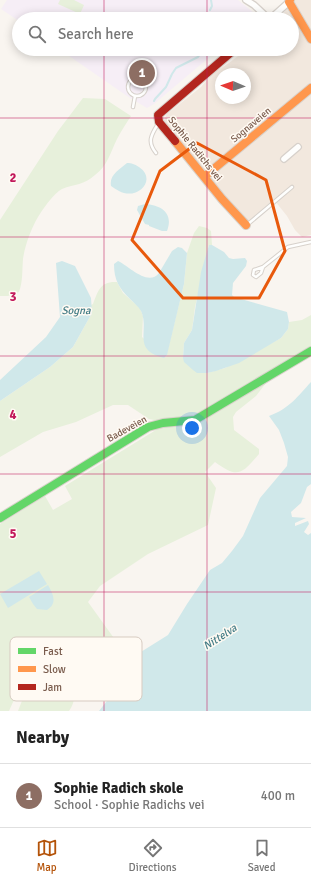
<!DOCTYPE html>
<html lang="en">
<head>
<meta charset="utf-8">
<style>
  :root { --surface:#fff; --page:#f6f6f6; --text:#222; --muted:#767676; --line:#e0e0e0; --accent:#b45309 }
  body { margin:0; font-family:Signika,sans-serif; background:var(--page); color:var(--text) }
  .compass { position:absolute; left:215px; top:68px; width:36px; height:36px; border-radius:50%; background:var(--surface); box-shadow:0 2px 10px #0003; rotate:272deg }
  .you { position:absolute; left:192px; top:428px; width:14px; height:14px; margin:-10px; border:3px solid #fff; border-radius:50%; background:#1a73e8; box-shadow:0 0 0 6px #1a73e833 }
  .badge { display:grid; place-items:center; width:26px; height:26px; border-radius:50%; background:var(--accent); color:#fff; font-size:13px; font-weight:700 }
  .pin { position:absolute; translate:-50% -50%; border:2px solid #fff; box-shadow:0 1px 4px #0006 }
  .list { margin:0; padding:0; list-style:none }
  h2 { display:flex; justify-content:space-between; align-items:center; height:52px; margin:0; padding:0 16px; font-size:17px }
  h2 small { font-size:13px; font-weight:400; color:var(--muted) }
  .list li { display:grid; grid-template-columns:26px 1fr auto; gap:12px; align-items:center; box-sizing:border-box; height:64px; padding:0 16px; border-top:1px solid var(--line) }
  .list b { display:block; font-size:15px; white-space:nowrap }
  .list p { margin:0; font-size:13px; white-space:nowrap; color:var(--muted) }
  .list em { font-size:13px; font-style:normal; color:var(--muted) }
  .icon { flex:none; width:22px; height:22px; fill:none; stroke:currentColor; stroke-width:2; stroke-linecap:round; stroke-linejoin:round }
  .map { position:relative; flex:none; width:311px; height:711px; overflow:hidden }
  .search { position:absolute; background:var(--surface); box-shadow:0 2px 10px #0003; left:12px; right:12px; top:12px; height:44px; display:flex; align-items:center; gap:10px; box-sizing:border-box; padding:0 14px; border-radius:22px; color:var(--muted); font-size:15px }
  .sheet { height:116px; background:var(--surface) }
  nav { display:flex; justify-content:space-around; align-items:center; box-sizing:border-box; height:56px; border-top:1px solid var(--line); background:var(--surface); font-size:11px; color:var(--muted) }
  nav a { display:grid; justify-items:center; gap:2px }
  nav .on { color:var(--accent) }
  .map>svg:first-child { display:block }
  .residential { fill:#f2e8de; fill-rule:evenodd }
  .education { fill:#f6eef6 }
  .green { fill:#e7f0db }
  .water { fill:#d0e8ea }
  .lines { fill:none; stroke-linecap:round; stroke-linejoin:round }
  .stream { stroke:#d0e8ea; stroke-width:2 }
  .lane-casing { stroke:#d7d1cb; stroke-width:4.5 }
  .street-casing { stroke:#d7d1cb; stroke-width:8 }
  .fast-casing { stroke:#d9d2cb; stroke-width:10 }
  .slow-casing { stroke:#d9d2cb; stroke-width:10 }
  .jam-casing { stroke:#d9d2cb; stroke-width:10 }
  .lane { stroke:#fefefd; stroke-width:2.5 }
  .street { stroke:#fefefd; stroke-width:5.5 }
  .fast { stroke:#63d668; stroke-width:8 }
  .slow { stroke:#ff974d; stroke-width:8 }
  .jam { stroke:#b3261e; stroke-width:8 }
  .marked { fill:none; stroke:#e8590c; stroke-width:3; stroke-linejoin:round }
  .grid { fill:none; stroke:#c2185b; stroke-width:1; stroke-opacity:0.55 }
  .labels { text-anchor:middle; dominant-baseline:central; stroke-width:3; stroke-linejoin:round; paint-order:stroke }
  .street-label { font-size:10px; fill:#7a5c4d; stroke:#fffaf3 }
  .water-label { font-size:11px; font-style:italic; fill:#437c86; stroke:#fffaf3 }
  .key { fill:#fffaf3; stroke:#d7cbc1; stroke-width:1 }
  .key-label { font-size:11px; fill:#7a5c4d }
  .grid-label { font-size:13px; text-anchor:middle; font-weight:bold; fill:#c2185b; stroke:#fffaf3; stroke-width:3; stroke-linejoin:round; paint-order:stroke }
</style>
</head>
<body>
<div class="map">
<svg width="311" height="711" viewBox="0 0 311 711">
  <rect width="100%" height="100%" fill="#f9f5f0"/>
  <path class="residential" d="M294,0h17v235l-9,2 -7,-7 -8,-14 -12,-15 -28,21 -22,-27 -21,-22 -41,-51 4,-8 34,-27 12,-14 16,-10 18,-14h45v-30h-13zM221,74h24v24h-24z"/>
  <path class="education" d="M7,0h231l20,16 -4,3h-235v2l-18,-12z
    M59,49h160l-65,55 -7,4 -20,-12z"/>
  <path class="green" d="M60,0h14l10,5 -4,9 -22,-10z
    M83,98l22,1 26,17c-5,8 -10,15 -14,23 -7,14 -9,26 -22,36 -11,10 -20,9 -33,14 -8,4 -19,20 -24,28 -7,12 -13,28 -15,42 -1,12 0,22 -4,33l-11,4h-8v-76l58,-89z
    M199,226l8,2 4,3 1,14h-3l-14,62 -3,23 -8,13 -1,15 24,15 18,-5 56,-30 7,-9 1,-7 13,-2 9,-5v39l-45,29 -10,13 -20,16 -3,5 1,13 25,19v5c-17,20 -21,25 -44,8l-10,10 11,16 -8,37 -60,29 -48,32 -12,16 28,39 -33,40 -7,-14c0,12 1,35 -7,44h-51l7,-18 5,-8 -17,17 -4,9h-9v-187l45,-28 8,14 19,-11 -7,-13 99,-61 1,-3 -16,-3 -21,-14h-15l-37,17 -33,10 -43,25v-56l50,-34 23,-20 19,-34 -1,-8 2,-1c5,-13 7,-23 24,-22l6,11 17,15 3,8 -1,21 24,20 18,-73 3,-31 7,-20z"/>
  <path class="water" d="M127,163c5,0 7,1 12,4 19,13 -2,34 -20,24 -2,-1 -5,-3 -8,-5 -2,-11 8,-16 16,-23z
    M145,204c16,1 29,9 22,27h-5l-13,-5v-1l-4,-1 -8,-14 1,-4z
    M209,245h3l12,7 5,6 4,1 12,-1 2,3 -1,5 -13,17 -1,12 2,2 53,15 2,10 -1,7 -7,9 -42,25 -23,8 -9,2h-10l-4,-3 -9,-8 -1,-4 1,-15 8,-13 9,-58z
    M178,247l4,1 5,5 -3,31 -17,71 -3,3c-33,-8 -14,-28 -23,-47 -3,-5 -7,-8 -11,-12 -11,-11 -16,-19 -16,-35l4,-3c11,5 30,26 41,12l13,-22z
    M62,261l13,5 16,32 1,15 -19,34 -23,20 -50,34v-21l46,-43 14,-20 -4,-54z
    M311,382v102l-4,3 -6,16 -10,9 1,5 14,1 -11,5v3l13,-5 1,3 -5,8 4,3 3,-2v178h-212l11,-14 2,-8 24,-34 32,-20 19,-31 23,-34 12,-7 10,-12 11,-15 17,-38 27,-32 1,-9 -4,-14 -5,-13 -10,-14c20,-7 29,-20 42,-34z
    M39,571l8,13 -39,24 -8,-14z
    M48,585c5,9 10,18 -1,25l-10,-1 -4,-5 -4,-7z"/>
  <g class="lines">
    <path class="stream" d="M210,10l2,-4 -1,-6
      M204,19l2,-4
      M154,101l1,-2 11,-12 6,-13 4,-6 22,-11 6,-8"/>
    <defs>
      <path id="lane" d="M128 87a9 9 0 1 1 18 0a9 9 0 1 1-18 0Z
        M133,107l2,-11
        M156,153c-9,-11 -5,-18 2,-29
        M248,224l44,-37
        M263,267l-2,6 -5,4 -3,-2 1,-5 9,-3 25,-20 23,-5"/>
      <path id="street" d="M246,0l8,5 15,14
        M270,19l19,-17
        M284,159l14,-12"/>
      <path id="fast" d="M0,518l148,-91 15,-4 32,-3 116,-69"/>
      <path id="slow" d="M290,0l-1,2 22,37
        M175,141l47,58 24,26
        M204,177l107,-89"/>
      <path id="jam" d="M175,141l-16,-19 -1,-7 77,-66"/>
    </defs>
    <use href="#lane" class="lane-casing"/>
    <use href="#street" class="street-casing"/>
    <use href="#fast" class="fast-casing"/>
    <use href="#slow" class="slow-casing"/>
    <use href="#jam" class="jam-casing"/>
    <use href="#lane" class="lane"/>
    <use href="#street" class="street"/>
    <use href="#fast" class="fast"/>
    <use href="#slow" class="slow"/>
    <use href="#jam" class="jam"/>
  </g>
  <path class="marked" d="M197,143l69,37 19,71 -26,47h-76l-51,-58 28,-69z"/>
  <path class="grid" d="M104,0v19M207,0v19M104,49v662M207,49v662M0,118h311M0,237h311M0,356h311M0,474h311M0,592h311"/>
  <g class="labels">
    <g class="street-label">
      <text transform="translate(251 125) rotate(-40)">Sognaveien</text>
      <text transform="translate(195 149) rotate(51)">Sophie Radichs vei</text>
      <text transform="translate(127 429) rotate(-29)">Badeveien</text>
    </g>
    <g class="water-label">
      <text x="76" y="310">Sogna</text>
      <text transform="translate(220 637) rotate(-33)">Nittelva</text>
    </g>
  </g>
  <rect x="10" y="637" width="132" height="64" rx="6" class="key"/>
  <rect x="18" y="648" width="18" height="6" fill="#63d668"/>
  <rect x="18" y="666" width="18" height="6" fill="#ff974d"/>
  <rect x="18" y="684" width="18" height="6" fill="#b3261e"/>
  <g class="key-label">
    <text x="43" y="655">Fast</text>
    <text x="43" y="673">Slow</text>
    <text x="43" y="691">Jam</text>
  </g>
  <g class="grid-label">
    <text x="13" y="182">2</text>
    <text x="13" y="301">3</text>
    <text x="13" y="419">4</text>
    <text x="13" y="538">5</text>
  </g>
</svg>
<svg class="compass" viewBox="-18 -18 36 36"><path d="M0-13l5 13h-10z" fill="#e53935"/><path d="M0 13l5-13h-10z" fill="#767676"/></svg>
<div class="you"></div>
<div class="pin badge" style="left:142px;top:73px;background:#8d6e63">1</div>
<div class="search"><svg class="icon" aria-label="search" viewBox="0 0 24 24"><circle cx="10" cy="10" r="6"/><path d="M15 15l6 6"/></svg>Search here</div>
</div>
<section class="sheet">
<h2>Nearby<small></small></h2>
<ul class="list">
<li><span class="badge" style="background:#8d6e63">1</span><div><b>Sophie Radich skole</b><p>School · Sophie Radichs vei</p></div><em>400 m</em></li>
</ul>
</section>
<nav>
<a class="on"><svg class="icon" aria-label="map" viewBox="0 0 24 24"><path d="M3 6l6-2 6 2 6-2v14l-6 2-6-2-6 2zM9 4v14M15 6v14"/></svg>Map</a>
<a><svg class="icon" aria-label="directions" viewBox="0 0 24 24"><path d="M12 3l9 9-9 9-9-9zM9 14v-3h6M13 9l2 2-2 2"/></svg>Directions</a>
<a><svg class="icon" aria-label="saved" viewBox="0 0 24 24"><path d="M7 4h10v16l-5-4-5 4z"/></svg>Saved</a>
</nav>
</body>
</html>
